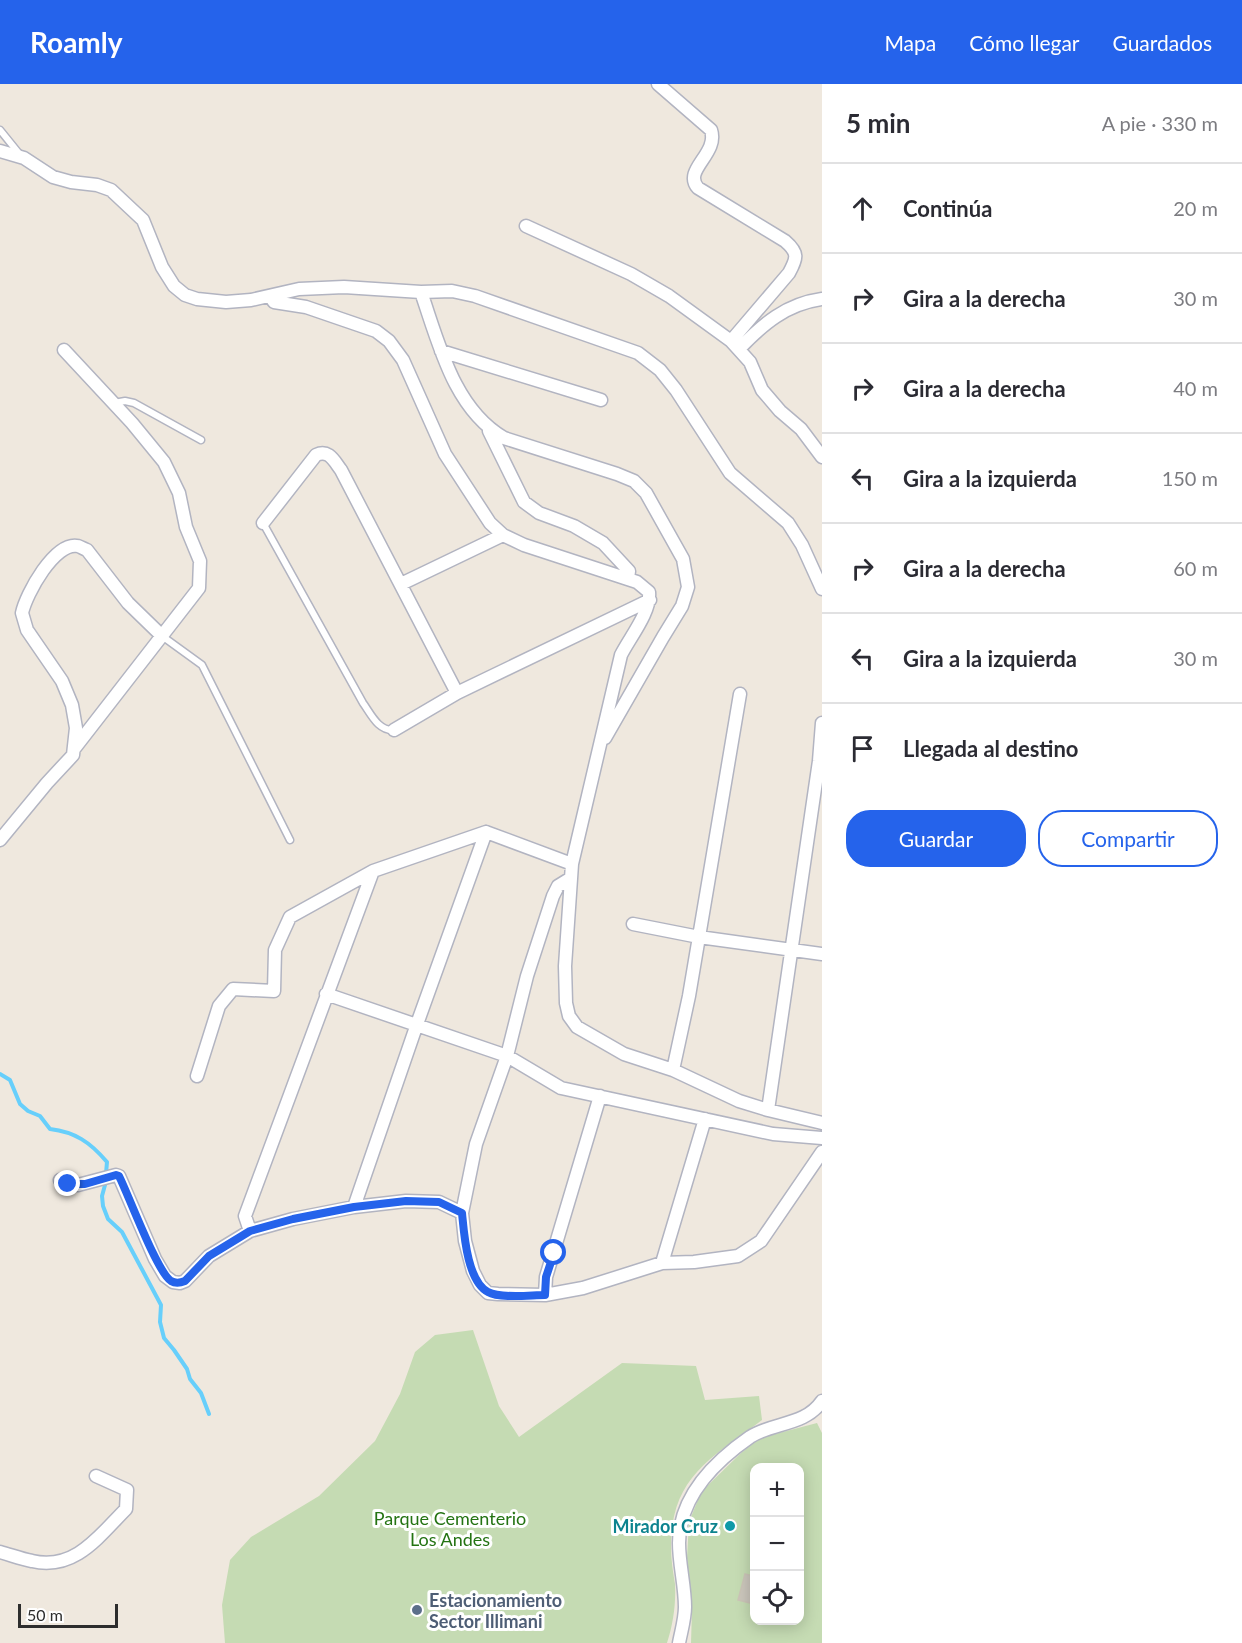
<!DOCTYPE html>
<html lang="es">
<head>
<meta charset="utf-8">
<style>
  :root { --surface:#fff; --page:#f2f2f3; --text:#2b2b33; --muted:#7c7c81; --line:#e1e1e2; --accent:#2563eb }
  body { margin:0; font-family:Lato,sans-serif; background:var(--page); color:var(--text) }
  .controls { position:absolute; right:18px; bottom:18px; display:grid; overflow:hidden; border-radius:12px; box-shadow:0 3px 15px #0003 }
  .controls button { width:54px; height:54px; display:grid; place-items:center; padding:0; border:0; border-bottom:2px solid var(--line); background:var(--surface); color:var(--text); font:30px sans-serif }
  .scale { position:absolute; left:18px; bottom:15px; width:100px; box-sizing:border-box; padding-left:6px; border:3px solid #2d2d2d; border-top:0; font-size:16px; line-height:21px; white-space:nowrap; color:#2d2d2d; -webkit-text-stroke:4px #fff; paint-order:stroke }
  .stop { position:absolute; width:18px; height:18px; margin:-14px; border:4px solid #2563eb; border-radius:50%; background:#fff }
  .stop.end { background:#2563eb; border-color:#fff; box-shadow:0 2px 6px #0008 }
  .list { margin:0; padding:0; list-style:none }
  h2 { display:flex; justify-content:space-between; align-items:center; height:78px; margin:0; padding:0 24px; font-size:26px }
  h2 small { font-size:20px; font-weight:400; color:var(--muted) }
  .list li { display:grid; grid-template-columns:39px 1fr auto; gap:18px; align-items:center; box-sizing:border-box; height:90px; padding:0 24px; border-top:2px solid var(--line) }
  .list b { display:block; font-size:22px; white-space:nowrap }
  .list em { font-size:20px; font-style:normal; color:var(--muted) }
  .actions { display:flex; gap:12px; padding:18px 24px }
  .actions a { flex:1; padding:14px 0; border:2px solid var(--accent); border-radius:24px; text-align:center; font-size:21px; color:var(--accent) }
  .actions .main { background:var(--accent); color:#fff }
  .icon { flex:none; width:33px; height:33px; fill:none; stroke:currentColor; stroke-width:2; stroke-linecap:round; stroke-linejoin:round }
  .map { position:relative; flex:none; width:822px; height:1559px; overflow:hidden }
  header { display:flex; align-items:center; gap:36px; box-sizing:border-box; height:84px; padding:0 30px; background:var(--accent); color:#fff }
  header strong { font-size:28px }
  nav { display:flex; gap:33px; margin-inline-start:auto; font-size:21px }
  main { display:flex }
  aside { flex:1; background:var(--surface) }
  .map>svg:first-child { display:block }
  .cemetery { fill:#c5dbb3; fill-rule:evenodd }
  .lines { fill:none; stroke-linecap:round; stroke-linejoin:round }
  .stream { stroke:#67cffb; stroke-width:4 }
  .building { fill:#cbc6bc; stroke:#cbc5b7; stroke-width:1.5 }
  .service-casing { stroke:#b2b4c1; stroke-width:9 }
  .minor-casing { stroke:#b2b4c1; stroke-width:15 }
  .service { stroke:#fff; stroke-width:6 }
  .minor { stroke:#fff; stroke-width:12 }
  .route { stroke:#2563eb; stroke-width:8 }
  .culture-dot { fill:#0f9aa8; stroke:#fff; stroke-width:2 }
  .service-dot { fill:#5c6f8a; stroke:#fff; stroke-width:2 }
  .labels { text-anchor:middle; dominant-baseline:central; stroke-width:6; stroke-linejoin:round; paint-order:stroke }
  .park-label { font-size:18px; fill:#247313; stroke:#fff }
  .culture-label { font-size:18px; font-weight:bold; fill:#0d838f; stroke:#fff; text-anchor:end }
  .service-label { font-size:18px; font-weight:bold; fill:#4e5e75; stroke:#fff; text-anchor:start }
</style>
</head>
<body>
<header>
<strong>Roamly</strong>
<nav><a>Mapa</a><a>Cómo llegar</a><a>Guardados</a></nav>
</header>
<main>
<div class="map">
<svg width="822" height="1559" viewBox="0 0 822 1559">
  <rect width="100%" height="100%" fill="#efe8de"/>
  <path class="cemetery" d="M473,1246l26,76 20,31 103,-74 74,3 9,34 54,-4 3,24c-50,38 -91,56 -91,127 0,13 2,25 4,37 1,21 -2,40 -8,59h-442l-3,-38 8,-45 21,-23 68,-41 56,-55 25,-47 15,-42 20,-17z
    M817,1339l5,10v210h-131l1,-34 -5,-51 2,-36 12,-30 40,-39 19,-15zM754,1384h46v152h-46z"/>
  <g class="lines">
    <path class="stream" d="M0,990l10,6 10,24 8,7 12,5 10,13c25,3 40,13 57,33l-2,23 -3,11 1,10 5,13 14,13 39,73 -1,17 4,16 10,12 13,19 3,10 11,14 8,21"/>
  </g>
  <path class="building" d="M745,1490l9,2v28l-16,-4z"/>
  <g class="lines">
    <defs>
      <path id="service" d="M0,46l21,26
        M114,319l11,-2 9,2 67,37
        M263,439l100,180c8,11 15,28 31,27
        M162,552l40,29 88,175"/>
      <path id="minor" d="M658,0l53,46c8,24 -29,40 -13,58l87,53c14,12 12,17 4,32l-58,68
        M0,67l24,7 29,19 18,5 26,3 14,5 32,30 19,47 12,19 11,9 12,4 29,3 25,-2 48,-11 45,-2 77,5 31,-1 23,5 163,57 22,17 16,20 54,83 58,50 14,22 20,44
        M526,142l105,48 38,22 62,45 19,21 12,28 18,21 21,18 21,28
        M421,208c18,52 33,117 83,146l113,36 17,7 12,12 37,66 5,28 -6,19 -19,31 -58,101
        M270,212l4,6 32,5 70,24 13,10 14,19 42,94 45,69 13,12 21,10 113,37 12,10c2,20 -19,45 -28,63l-49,209 -7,102 1,37 3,13 8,11 47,27 49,16 66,31 29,9 54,13
        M739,265c24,-25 47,-45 83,-50
        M64,266l68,73 32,39 15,31 7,34 14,34 -1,27 -125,161
        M441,267l160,49
        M489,347l35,71 15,11 35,13 29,17 26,28 -1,8
        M263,439l53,-68c13,-6 18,6 25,15l116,223
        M401,500l102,-49
        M394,646l63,-37 193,-93
        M0,756l47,-57 26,-28 3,-27 -4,-23 -10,-24 -35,-51 -5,-17c4,-19 33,-72 56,-67 3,1 6,3 9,4l41,53 34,33
        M571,794l-13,8 -5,10 -26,80 -20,80 -31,88 -14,69 3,28 8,30 7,14 8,8 10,1 47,1 38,-7 79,-25 32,-1 44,-6 23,-15 61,-89
        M633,840l66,13 123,17
        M326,910l181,62 54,32 212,46 49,4
        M673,986l16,-74 51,-302
        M197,992l22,-70 14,-17 41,2 1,-41 15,-33 83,-46 113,-39 86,32
        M768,1026l51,-349 3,-38
        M60,1096l18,5 38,-10 3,1 36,83 10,17 8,6 7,1 5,-2 24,-25 41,-25 43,-12 61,-12 52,-6 33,1 23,11
        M354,1123l63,-183 69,-192
        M250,1147l-5,-15 128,-345
        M662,1179l43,-144
        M545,1211l1,-18 54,-181
        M0,1468c11,3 21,7 32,9 43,10 67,-25 94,-52l1,-19 -31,-14
        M679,1559c2,-11 6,-24 6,-36 0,-21 -6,-43 -6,-64 0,-46 35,-81 71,-106 23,-15 55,-11 72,-36"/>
    </defs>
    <use href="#service" class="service-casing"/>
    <use href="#minor" class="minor-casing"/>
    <use href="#service" class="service"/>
    <use href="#minor" class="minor"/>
  </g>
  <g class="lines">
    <path class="route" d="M68,1100h17l31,-9 3,1c10,20 38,96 52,105 5,3 9,2 14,0l24,-25 41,-25 43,-12 61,-12 52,-6 33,1 23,11c2,20 5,68 26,79 12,7 43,3 57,3l1,-18 8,-24"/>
  </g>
  <circle class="culture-dot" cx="730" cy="1442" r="6"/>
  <circle class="service-dot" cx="417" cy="1526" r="6"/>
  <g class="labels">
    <g class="park-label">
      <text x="450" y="1434">Parque Cementerio<tspan x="450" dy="21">Los Andes</tspan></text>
    </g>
    <g class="culture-label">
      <text x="718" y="1442">Mirador Cruz</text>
    </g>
    <g class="service-label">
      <text x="429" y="1516">Estacionamiento<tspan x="429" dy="21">Sector Illimani</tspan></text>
    </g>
  </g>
</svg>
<div class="controls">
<button>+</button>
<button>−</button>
<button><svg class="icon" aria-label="locate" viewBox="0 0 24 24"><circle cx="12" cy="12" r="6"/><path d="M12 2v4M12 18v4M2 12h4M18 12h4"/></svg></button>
</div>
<div class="scale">50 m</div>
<div class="stop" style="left:554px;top:1169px"></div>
<div class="stop end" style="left:68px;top:1100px"></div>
</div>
<aside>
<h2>5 min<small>A pie · 330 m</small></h2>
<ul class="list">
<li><svg class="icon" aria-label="ahead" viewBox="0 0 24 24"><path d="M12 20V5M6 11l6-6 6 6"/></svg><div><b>Continúa</b></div><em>20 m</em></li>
<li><svg class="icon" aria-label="right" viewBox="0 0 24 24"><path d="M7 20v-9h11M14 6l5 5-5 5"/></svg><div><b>Gira a la derecha</b></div><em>30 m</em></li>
<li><svg class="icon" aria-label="right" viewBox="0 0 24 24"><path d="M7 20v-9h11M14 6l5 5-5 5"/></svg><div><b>Gira a la derecha</b></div><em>40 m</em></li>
<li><svg class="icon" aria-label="left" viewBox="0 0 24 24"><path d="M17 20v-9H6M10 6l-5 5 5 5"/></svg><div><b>Gira a la izquierda</b></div><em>150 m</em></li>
<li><svg class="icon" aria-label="right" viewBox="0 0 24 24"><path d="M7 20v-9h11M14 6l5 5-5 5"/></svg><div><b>Gira a la derecha</b></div><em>60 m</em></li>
<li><svg class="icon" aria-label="left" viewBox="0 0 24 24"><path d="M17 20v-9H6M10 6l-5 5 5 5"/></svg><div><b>Gira a la izquierda</b></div><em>30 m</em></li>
<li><svg class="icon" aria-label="arrive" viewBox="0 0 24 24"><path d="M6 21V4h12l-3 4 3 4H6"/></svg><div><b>Llegada al destino</b></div></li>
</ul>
<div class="actions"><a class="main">Guardar</a><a>Compartir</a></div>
</aside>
</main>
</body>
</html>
